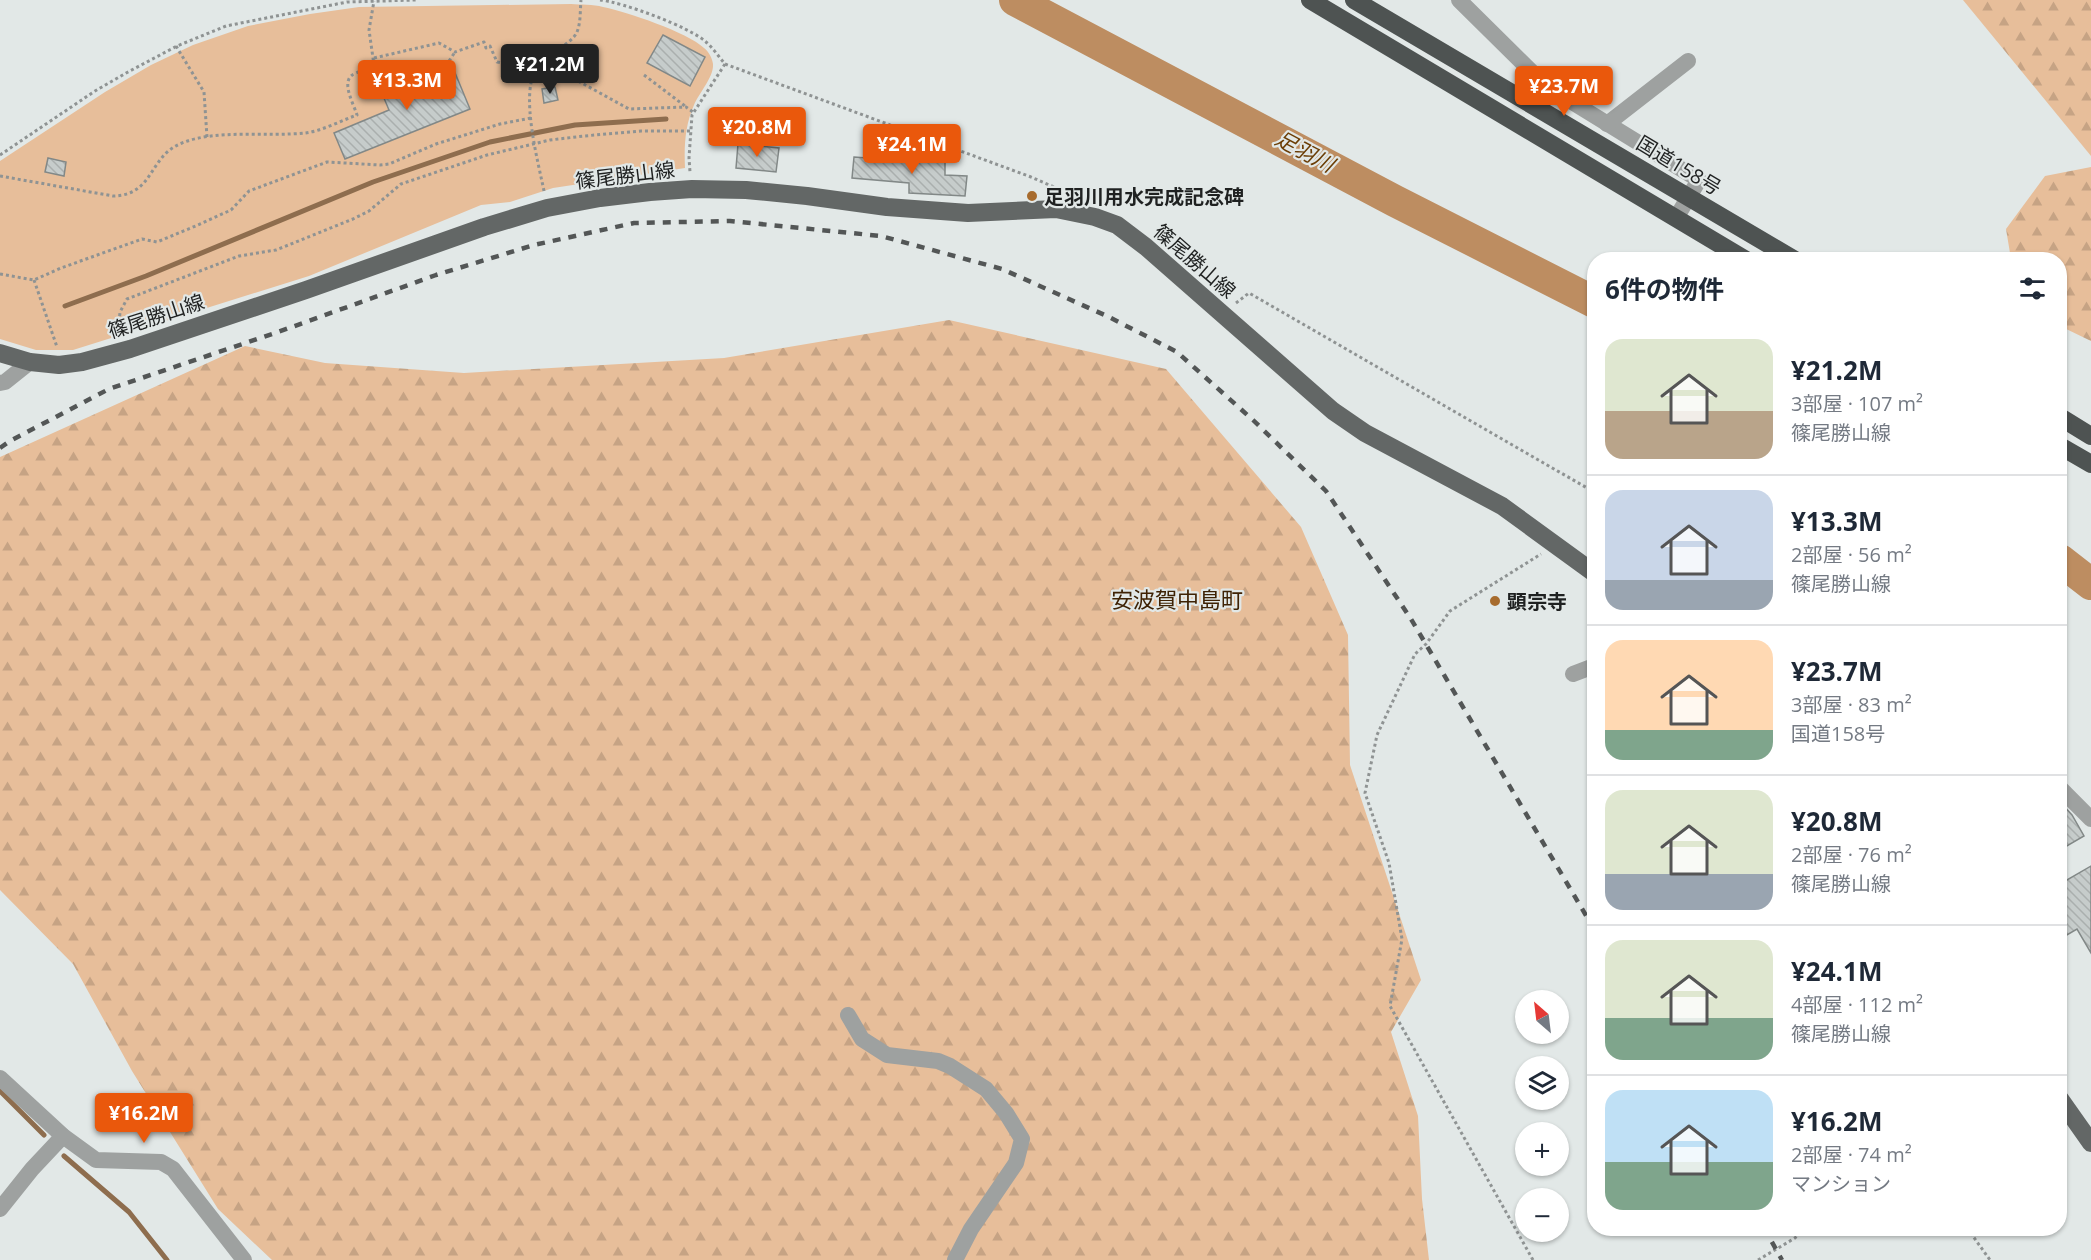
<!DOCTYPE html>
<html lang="ja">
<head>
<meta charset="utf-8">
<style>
  :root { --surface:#fff; --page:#f2f2f3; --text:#1f2937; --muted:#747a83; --line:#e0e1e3; --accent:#ea580c }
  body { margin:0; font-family:"Open Sans","Noto Sans JP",sans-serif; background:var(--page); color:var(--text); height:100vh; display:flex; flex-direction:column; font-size:22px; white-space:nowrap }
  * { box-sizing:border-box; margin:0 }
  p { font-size:20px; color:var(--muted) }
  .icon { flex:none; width:33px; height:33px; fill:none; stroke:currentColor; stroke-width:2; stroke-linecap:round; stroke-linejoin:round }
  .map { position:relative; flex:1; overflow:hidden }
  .side { position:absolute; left:1587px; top:252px; width:480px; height:984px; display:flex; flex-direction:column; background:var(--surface); border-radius:24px; box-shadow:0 2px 4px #0004 }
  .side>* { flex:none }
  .needle { width:39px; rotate:332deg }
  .controls { position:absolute; left:1515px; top:990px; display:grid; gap:12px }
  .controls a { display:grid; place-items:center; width:54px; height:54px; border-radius:50%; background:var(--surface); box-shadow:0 2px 4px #0004; font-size:30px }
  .price { position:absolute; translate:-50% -51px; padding:0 14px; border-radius:6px; background:var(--accent); color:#fff; font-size:20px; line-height:39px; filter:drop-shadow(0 2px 3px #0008) }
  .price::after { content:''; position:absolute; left:50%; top:36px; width:18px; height:14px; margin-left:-9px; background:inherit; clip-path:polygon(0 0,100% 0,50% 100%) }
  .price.selected { background:#222; color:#fff }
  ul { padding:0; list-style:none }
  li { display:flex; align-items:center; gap:18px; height:150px; padding:0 18px }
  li+li { border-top:2px solid var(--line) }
  li span { display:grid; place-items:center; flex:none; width:168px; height:120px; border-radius:18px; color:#555 }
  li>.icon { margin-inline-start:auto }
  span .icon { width:72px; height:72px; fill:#fffc; stroke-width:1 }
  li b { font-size:26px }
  h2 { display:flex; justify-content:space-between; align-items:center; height:72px; padding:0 18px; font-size:26px }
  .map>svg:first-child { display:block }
  .green { fill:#e7be9a }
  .forest { fill:url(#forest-firs) }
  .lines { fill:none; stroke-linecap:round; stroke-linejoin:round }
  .stream { stroke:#8e6d4e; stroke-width:5 }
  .river { stroke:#bd8d61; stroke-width:32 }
  .building { fill:url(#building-back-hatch); stroke:#828887; stroke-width:1.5 }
  .path { stroke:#8f9393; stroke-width:3; stroke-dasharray:3 3; stroke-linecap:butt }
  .street { stroke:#9ea1a0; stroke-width:16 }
  .primary { stroke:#636766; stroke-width:18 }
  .highway { stroke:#4e5352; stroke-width:18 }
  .rail { stroke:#535656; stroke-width:4.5; stroke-dasharray:8 8; stroke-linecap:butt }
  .poi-dot { fill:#a76b2d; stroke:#e2e8e7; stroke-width:2 }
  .labels { text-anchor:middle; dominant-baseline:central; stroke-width:4.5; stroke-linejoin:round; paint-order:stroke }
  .street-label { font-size:20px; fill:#1f2121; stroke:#e2e8e7 }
  .poi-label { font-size:20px; font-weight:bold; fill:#1f2121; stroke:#e2e8e7; text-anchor:start }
  .water-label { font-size:21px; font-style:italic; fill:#6b3d05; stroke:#e2e8e7 }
  .quarter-label { font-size:22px; fill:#3e2204; stroke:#e2e8e7 }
</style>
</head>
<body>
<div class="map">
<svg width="2091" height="1260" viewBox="0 0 2091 1260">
  <defs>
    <pattern id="forest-firs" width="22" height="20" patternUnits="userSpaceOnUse" patternTransform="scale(1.5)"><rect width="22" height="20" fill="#e7be9a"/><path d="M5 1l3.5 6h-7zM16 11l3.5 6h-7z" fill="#c6a384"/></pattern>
    <pattern id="building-back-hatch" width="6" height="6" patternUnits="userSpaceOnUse" patternTransform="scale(1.5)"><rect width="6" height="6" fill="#c6cccb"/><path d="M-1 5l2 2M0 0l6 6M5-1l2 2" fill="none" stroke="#aaafae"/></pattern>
  </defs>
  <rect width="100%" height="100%" fill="#e2e8e7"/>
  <!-- green -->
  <path class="green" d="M571,4C581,5 593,4 603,7C627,12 687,32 704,48C709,52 712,58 713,64C714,77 699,93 694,105C685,125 684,146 685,168L553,188L510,202L481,205L309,276L73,350H36L0,339V161L105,92L151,65L193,45L248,26L310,14L359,7Z"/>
  <!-- forest -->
  <g class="forest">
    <path d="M1963,0H2091V156Z"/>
    <path d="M2091,167V341L2060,326V260L2011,259L2006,229L2045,176Z"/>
    <path d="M949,320L1166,369L1301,527L1348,635L1350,765L1421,980L1391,1032L1418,1116L1422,1199L1429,1260H272L218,1209L132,1071L73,964L0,890V457L245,346L325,363L464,373L724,358Z"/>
  </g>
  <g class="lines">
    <!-- stream -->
    <g class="stream">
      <path d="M65,306L146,276L373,182L490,142L575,125L666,119"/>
      <path d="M0,1091L44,1135"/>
      <path d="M64,1156L129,1212L167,1260"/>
    </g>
    <!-- river -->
    <g class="river">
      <path d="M1015,0L1395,201L1594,302"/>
      <path d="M2060,560L2091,584"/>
    </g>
  </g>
  <!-- building -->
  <g class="building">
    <path d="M663,35L705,57L690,86L647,63Z"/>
    <path d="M451,63L470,109L345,159L334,133L389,110L381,91Z"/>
    <path d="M555,87L558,100L544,103L542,89Z"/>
    <path d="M738,144L779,148L776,172L736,168Z"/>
    <path d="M854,157L918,162V160L945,161V175L967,176L965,196L909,193V183L852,178Z"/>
    <path d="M48,158L66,162L64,176L45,172Z"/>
    <path d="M2060,802L2072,815L2084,836L2060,850Z"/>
    <path d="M2091,866V953L2077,929L2060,939V884Z"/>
  </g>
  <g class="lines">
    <!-- path -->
    <g class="path">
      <path d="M600,0C622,2 690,27 706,42C713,48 719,57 725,64L692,115L689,158L690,172"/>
      <path d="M176,46L204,92L207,137"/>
      <path d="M374,58L439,43L455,52L484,42L486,48L490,46L497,62L569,76L629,109L686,107L693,112"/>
      <path d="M449,61L455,52"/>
      <path d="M725,64L1031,177L1063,191"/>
      <path d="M644,75L685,106"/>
      <path d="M0,155L95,91L128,72L177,46L226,26L347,2L416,0"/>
      <path d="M0,176L113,196C155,195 148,156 182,143C216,129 268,137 305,133C322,131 340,121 357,115C353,102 339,79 356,73C363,70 369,70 374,65L369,30L374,1"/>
      <path d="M544,191C538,161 520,95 536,69C545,55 572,44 577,32C581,22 580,10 581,0"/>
      <path d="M0,274L34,280L61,268L142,239L157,242L198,225L231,210L249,191L327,162L380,165L389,164L436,144L500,124L531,118"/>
      <path d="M34,280L57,347"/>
      <path d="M1236,303L1249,293L1594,492"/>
      <path d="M118,334L120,312L127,299L239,256L276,250L353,219L369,211L401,184L487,155L550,140L584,136L641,131H691"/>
      <path d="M1967,1228L1990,1260"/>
      <path d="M1533,1260L1390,1006L1402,939L1389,863L1365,793L1377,735L1415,654L1426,644L1450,611L1541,554"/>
      <path d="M1758,1260L1795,1238L1804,1228"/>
    </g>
    <!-- street -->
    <g class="street">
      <path d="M1459,0L1546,86L1699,180L1676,218"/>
      <path d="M1607,124L1688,61"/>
      <path d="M0,383L5,382L30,362"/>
      <path d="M1573,674L1594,666"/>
      <path d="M2060,788L2091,819"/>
      <path d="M848,1015L862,1039L887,1055L938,1061L950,1066L986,1089L1006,1113L1022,1139L1016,1163L971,1229L955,1260"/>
      <path d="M0,1078L63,1136L96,1160L161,1162L173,1169L244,1260"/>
      <path d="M0,1209L32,1169L63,1136"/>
    </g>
    <!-- primary -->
    <g class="primary">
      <path d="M0,353L30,362L59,365L82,362L130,349L306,290L484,227L547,208L600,198L650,192L692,189L746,190L807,196L887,207L968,213L1056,209L1095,217L1117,225L1146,247L1333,411L1365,433L1502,506L1594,573"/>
      <path d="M2060,1099L2091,1143"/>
    </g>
    <!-- highway -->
    <g class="highway">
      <path d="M1310,0L1746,260"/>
      <path d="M1354,0L1795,260"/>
      <path d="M2060,417L2091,436"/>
      <path d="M2060,446L2091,464"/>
    </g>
    <!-- rail -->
    <g class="rail">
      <path d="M0,448L10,441L109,389L278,332L436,275L534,245L634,223L730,221L881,236L1002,269L1109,317L1177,352L1253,420L1326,491L1411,619L1594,929"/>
      <path d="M1764,1228L1782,1260"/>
    </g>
  </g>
  <!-- markers -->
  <g class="poi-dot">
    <circle cx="1032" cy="196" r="6"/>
    <circle cx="1495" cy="601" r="6"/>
  </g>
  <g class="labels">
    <!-- street labels -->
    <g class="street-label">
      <text transform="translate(1679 165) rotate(31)">国道158号</text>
      <text transform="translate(625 175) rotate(-7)">篠尾勝山線</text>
      <text transform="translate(1195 261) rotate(41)">篠尾勝山線</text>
      <text transform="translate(156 316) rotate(-18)">篠尾勝山線</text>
    </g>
    <!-- poi labels -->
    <g class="poi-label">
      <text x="1044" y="196">足羽川用水完成記念碑</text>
      <text x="1507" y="601">顕宗寺</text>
    </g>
    <!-- water labels -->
    <g class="water-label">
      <text transform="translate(1305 151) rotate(28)">足羽川</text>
    </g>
    <!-- quarter labels -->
    <g class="quarter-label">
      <text x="1177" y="599">安波賀中島町</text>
    </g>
  </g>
</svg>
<div class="controls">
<a><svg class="needle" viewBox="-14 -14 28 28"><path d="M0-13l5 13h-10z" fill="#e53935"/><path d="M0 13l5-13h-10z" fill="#747a83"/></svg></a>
<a><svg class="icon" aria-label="layers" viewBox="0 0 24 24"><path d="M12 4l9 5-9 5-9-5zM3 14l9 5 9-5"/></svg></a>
<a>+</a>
<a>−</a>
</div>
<b class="price selected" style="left:550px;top:95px">¥21.2M</b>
<b class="price" style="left:407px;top:111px">¥13.3M</b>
<b class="price" style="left:1564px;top:117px">¥23.7M</b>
<b class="price" style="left:757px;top:158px">¥20.8M</b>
<b class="price" style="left:912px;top:175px">¥24.1M</b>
<b class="price" style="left:144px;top:1144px">¥16.2M</b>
<section class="side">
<h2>6件の物件<svg class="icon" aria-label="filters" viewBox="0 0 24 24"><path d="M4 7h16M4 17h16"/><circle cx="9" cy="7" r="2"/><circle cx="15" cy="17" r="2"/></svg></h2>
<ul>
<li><span style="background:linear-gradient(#dfe7d0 60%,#b9a48a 0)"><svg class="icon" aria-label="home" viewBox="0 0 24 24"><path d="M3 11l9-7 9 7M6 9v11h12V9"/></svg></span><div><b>¥21.2M</b><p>3部屋 · 107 m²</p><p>篠尾勝山線</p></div></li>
<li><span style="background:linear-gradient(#c9d6e8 75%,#9aa5b1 0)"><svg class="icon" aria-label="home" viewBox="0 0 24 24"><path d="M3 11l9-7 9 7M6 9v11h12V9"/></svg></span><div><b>¥13.3M</b><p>2部屋 · 56 m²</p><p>篠尾勝山線</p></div></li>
<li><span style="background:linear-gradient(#ffd9b3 75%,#7fa58c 0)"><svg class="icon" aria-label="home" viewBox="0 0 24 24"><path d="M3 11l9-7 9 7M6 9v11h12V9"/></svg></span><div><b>¥23.7M</b><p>3部屋 · 83 m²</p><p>国道158号</p></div></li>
<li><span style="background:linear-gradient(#dfe7d0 70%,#9aa5b1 0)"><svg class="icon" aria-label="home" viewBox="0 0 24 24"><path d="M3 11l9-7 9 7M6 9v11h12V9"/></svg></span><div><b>¥20.8M</b><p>2部屋 · 76 m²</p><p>篠尾勝山線</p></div></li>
<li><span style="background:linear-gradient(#dfe7d0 65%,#7fa58c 0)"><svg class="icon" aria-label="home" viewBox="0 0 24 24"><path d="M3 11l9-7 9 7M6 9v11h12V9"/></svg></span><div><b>¥24.1M</b><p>4部屋 · 112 m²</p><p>篠尾勝山線</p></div></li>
<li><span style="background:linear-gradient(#bfe0f5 60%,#7fa58c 0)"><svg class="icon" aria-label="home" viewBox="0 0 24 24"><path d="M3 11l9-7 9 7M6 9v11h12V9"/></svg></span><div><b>¥16.2M</b><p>2部屋 · 74 m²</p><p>マンション</p></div></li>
</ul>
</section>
</div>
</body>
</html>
